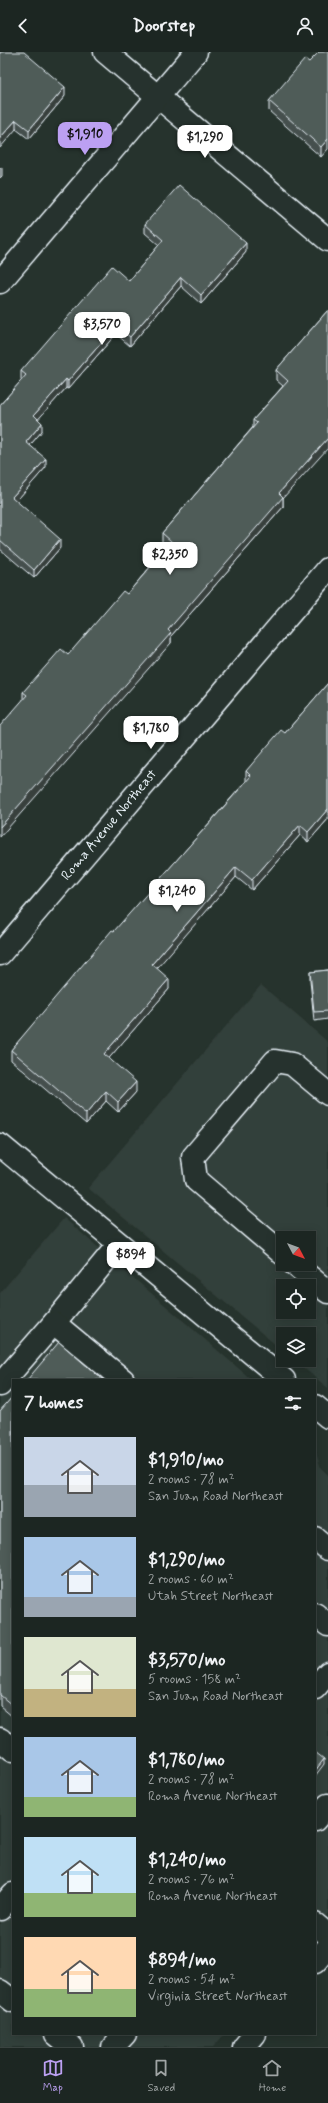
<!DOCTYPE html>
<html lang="en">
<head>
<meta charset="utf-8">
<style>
  :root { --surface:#1c2622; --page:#252e2a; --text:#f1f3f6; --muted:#a0a5a5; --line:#3a4340; --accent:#bca0f2 }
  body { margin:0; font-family:Mynerve,sans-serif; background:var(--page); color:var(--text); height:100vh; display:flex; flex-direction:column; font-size:15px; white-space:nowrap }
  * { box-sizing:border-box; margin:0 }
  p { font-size:13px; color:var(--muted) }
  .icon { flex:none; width:22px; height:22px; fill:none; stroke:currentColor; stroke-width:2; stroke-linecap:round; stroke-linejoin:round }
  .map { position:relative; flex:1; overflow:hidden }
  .details { position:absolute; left:12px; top:1327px; width:304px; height:656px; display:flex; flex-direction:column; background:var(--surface); border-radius:0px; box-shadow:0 2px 10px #0003,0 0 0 1px var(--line) }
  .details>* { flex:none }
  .needle { width:26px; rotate:131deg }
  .tools { position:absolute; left:276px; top:1179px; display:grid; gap:8px }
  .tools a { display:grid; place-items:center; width:40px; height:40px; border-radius:0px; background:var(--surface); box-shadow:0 2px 10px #0003,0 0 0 1px var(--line); font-size:20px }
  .price { position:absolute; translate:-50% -34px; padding:0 9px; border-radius:8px; background:#fff; color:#222; font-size:13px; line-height:26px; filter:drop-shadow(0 1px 2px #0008) }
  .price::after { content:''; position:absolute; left:50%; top:24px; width:12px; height:9px; margin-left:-6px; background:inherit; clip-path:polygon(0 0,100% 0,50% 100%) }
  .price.on { background:var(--accent); color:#111 }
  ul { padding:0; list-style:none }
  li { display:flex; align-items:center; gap:12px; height:100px; padding:0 12px }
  li span { display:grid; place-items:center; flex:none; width:112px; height:80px; border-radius:0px; color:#555 }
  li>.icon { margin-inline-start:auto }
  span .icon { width:48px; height:48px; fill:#fffc; stroke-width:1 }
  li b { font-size:17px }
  h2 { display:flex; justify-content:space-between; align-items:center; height:48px; padding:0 12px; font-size:17px }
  header { display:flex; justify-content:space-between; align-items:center; height:52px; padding:0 12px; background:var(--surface); font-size:18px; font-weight:800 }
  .tab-bar { display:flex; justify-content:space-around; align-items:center; height:56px; border-top:1px solid var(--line); background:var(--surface); font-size:11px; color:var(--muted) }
  .tab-bar a { display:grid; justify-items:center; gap:2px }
  .tab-bar .on { color:var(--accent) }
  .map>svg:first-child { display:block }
  .built { fill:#333f3a; fill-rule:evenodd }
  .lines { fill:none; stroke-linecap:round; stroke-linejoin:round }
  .minor-casing { stroke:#e8f1f8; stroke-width:25 }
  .major-casing { stroke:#e8f1f8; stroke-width:25 }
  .minor { stroke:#26332d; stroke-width:22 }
  .major { stroke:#26332d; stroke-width:22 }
  .wall { fill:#454f4d; stroke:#e8f1f8 }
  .shaded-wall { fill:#38403e; stroke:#e8f1f8 }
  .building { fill:#505c59; stroke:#e8f1f8 }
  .labels { text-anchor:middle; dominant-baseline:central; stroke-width:3; stroke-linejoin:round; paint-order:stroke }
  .street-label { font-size:14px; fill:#e8f1f8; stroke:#26332d }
</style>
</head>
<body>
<header><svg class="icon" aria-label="back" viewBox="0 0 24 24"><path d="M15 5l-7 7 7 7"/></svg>Doorstep<svg class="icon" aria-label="person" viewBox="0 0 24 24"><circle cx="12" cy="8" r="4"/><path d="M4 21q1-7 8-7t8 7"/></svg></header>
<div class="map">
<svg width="328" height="1995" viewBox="0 0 328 1995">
  <rect width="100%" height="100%" fill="#26332d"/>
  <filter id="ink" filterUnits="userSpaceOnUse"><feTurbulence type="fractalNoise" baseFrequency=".025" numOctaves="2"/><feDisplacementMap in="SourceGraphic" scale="8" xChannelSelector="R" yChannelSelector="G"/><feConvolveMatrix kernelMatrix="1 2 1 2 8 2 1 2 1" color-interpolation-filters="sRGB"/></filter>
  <g filter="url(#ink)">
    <!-- built -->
    <g class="built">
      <path d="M261,933L328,990V1336L294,1308H309V1282H283V1299L88,1136ZM283,1186H309V1212H283ZM283,1234H309V1260H283Z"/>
      <path d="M64,1166L252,1328H13V1982H225L213,1995H0V1241Z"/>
      <path d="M315,1398L321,1416L328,1423V1861L315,1876Z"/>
    </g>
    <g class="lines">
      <!-- minor casing -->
      <g class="minor-casing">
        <g id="minor">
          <path d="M105,0L328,188"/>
          <path d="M0,230L196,0"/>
          <path d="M0,902L328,517"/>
          <path d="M0,1093L284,1328"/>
          <path d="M283,1202L196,1128L193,1105L275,1009L292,1012L328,1042"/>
          <path d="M294,1212L328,1240"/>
          <path d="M54,1271L119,1192"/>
          <path d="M0,1333L54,1271L123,1328"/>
          <path d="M315,1354L328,1365"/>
          <path d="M315,1486L328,1497"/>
          <path d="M315,1562L328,1573"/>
          <path d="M315,1636L328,1621"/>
          <path d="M0,1687L13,1698"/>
          <path d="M315,1768L328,1753"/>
          <path d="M0,1857L13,1842"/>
          <path d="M315,1872L328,1883"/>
          <path d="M0,1939L13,1949"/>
          <path d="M56,1982L72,1995"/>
          <path d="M113,1995L125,1982"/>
        </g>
      </g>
      <!-- major casing -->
      <g class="major-casing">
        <g id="major">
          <path d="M315,1910L328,1895"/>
          <path d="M244,1995L255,1982"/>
        </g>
      </g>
      <!-- minor -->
      <use href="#minor" class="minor"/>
      <!-- major -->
      <use href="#major" class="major"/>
    </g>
    <!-- wall -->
    <g class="wall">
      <path d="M0,0L65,44L29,87L16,77Z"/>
      <path d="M328,0L321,105L269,59V49L309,10Z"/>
      <path d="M145,172L246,200L201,252L181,234L130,294L116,282L68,337L66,336L38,367L42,379L30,393L46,415L16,449L60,496L34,526L0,497V353L22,328L21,327V319L129,229L159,193L145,181Z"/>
      <path d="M328,258L283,446V455L171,584V591L23,648V640L68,603L127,542L167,495L162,490V481L253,375V368L283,334L276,328V318Z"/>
      <path d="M328,631V767L308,790L300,783L252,838L236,825L156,916L169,937L109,1006L136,1040L118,1060L106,1049L86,1072L11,1008V998L246,729V719L285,681Z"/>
      <path d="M328,918V967L314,969L310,928V920Z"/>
      <path d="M13,1344V1665L0,1654V1359Z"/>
    </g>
    <!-- shaded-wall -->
    <g class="shaded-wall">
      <path d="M65,35V44L29,87V78Z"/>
      <path d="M16,68V77L0,96V86Z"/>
      <path d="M328,87V97L321,105V95Z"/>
      <path d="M2,115V124L0,126V117Z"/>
      <path d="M246,191V200L201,252V243Z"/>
      <path d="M181,225V234L130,294V285Z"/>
      <path d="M116,274V282L68,337V329Z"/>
      <path d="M66,327V336L34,372V363Z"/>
      <path d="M42,371V379L26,398V390Z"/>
      <path d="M328,386V396L283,446V455L171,584V591L0,785V775L168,578L279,441Z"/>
      <path d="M46,407V415L12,454V445Z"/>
      <path d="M60,487V496L34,526V518Z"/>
      <path d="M328,757V767L308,790V780Z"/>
      <path d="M300,773V783L252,838V828Z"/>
      <path d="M236,815V825L152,922V912Z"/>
      <path d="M169,927V937L104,1012V1002Z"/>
      <path d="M136,1030V1040L118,1060V1050Z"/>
      <path d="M106,1039V1049L86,1072V1062Z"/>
      <path d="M324,1707V1712L315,1724V1719Z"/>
    </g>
    <!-- building -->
    <g class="building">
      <path d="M0,0H24L65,35L29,78L16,68L0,86Z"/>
      <path d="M319,0H328V87L321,95L269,49L305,7L309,10Z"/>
      <path d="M179,133L246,191L201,243L181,225L130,285L116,274L68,329L66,327L34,363L42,371L26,390L46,407L12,445L60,487L34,518L0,488V353L26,323L21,319L112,214L129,229L163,188L145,172Z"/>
      <path d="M328,258V386L279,441L283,445L168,578L171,581L0,775V674L27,643L23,640L61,597L68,603L123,539L127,542L172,490L162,481L257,371L253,368L288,329L276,318Z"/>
      <path d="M328,631V757L308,780L300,773L252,828L236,815L152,912L169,927L104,1002L136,1030L118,1050L106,1039L86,1062L11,998L112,878L114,879L251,724L246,719L281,678L285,681Z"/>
      <path d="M328,918V959L314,960L310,920Z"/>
      <path d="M59,1290L103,1328H27Z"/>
      <path d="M13,1344V1654L0,1643V1359Z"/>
      <path d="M315,1700L324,1707L315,1719Z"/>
    </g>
  </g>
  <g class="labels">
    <!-- street labels -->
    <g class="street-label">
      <text transform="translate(109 773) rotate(-50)">Roma Avenue Northeast</text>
    </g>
  </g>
</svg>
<div class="tools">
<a><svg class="needle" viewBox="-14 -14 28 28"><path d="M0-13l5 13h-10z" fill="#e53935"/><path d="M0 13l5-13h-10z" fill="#a0a5a5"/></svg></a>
<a><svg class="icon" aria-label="locate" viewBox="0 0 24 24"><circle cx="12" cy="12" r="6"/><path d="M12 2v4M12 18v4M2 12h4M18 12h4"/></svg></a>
<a><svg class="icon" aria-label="layers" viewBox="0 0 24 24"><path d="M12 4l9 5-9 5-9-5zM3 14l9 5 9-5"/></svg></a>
</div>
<b class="price on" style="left:85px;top:104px">$1,910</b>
<b class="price" style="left:205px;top:107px">$1,290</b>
<b class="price" style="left:102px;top:294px">$3,570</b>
<b class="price" style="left:170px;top:524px">$2,350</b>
<b class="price" style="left:151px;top:698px">$1,780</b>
<b class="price" style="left:177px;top:861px">$1,240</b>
<b class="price" style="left:131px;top:1224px">$894</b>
<section class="details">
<h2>7 homes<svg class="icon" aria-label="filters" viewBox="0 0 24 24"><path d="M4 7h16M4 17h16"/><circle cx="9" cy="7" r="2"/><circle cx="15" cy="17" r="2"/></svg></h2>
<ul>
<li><span style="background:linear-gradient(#c9d6e8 60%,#9aa5b1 0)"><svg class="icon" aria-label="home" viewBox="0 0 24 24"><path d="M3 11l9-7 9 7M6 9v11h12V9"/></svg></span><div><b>$1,910/mo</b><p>2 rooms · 78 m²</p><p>San Juan Road Northeast</p></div></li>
<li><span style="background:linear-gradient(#a9c7e8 75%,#9aa5b1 0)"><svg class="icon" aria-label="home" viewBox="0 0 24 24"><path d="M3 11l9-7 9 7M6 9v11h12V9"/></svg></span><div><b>$1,290/mo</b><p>2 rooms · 60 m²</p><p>Utah Street Northeast</p></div></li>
<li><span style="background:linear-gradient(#dfe7d0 65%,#c2b280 0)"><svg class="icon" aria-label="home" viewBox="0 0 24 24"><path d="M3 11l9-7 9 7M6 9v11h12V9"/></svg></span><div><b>$3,570/mo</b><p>5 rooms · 158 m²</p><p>San Juan Road Northeast</p></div></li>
<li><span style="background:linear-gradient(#a9c7e8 75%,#8fb573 0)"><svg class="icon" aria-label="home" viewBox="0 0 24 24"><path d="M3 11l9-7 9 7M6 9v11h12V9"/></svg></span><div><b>$1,780/mo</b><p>2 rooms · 78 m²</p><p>Roma Avenue Northeast</p></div></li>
<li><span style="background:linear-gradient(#bfe0f5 70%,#8fb573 0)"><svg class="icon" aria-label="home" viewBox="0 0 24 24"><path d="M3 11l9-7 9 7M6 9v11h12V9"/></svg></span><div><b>$1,240/mo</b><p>2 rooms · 76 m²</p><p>Roma Avenue Northeast</p></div></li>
<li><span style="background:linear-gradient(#ffd9b3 65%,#8fb573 0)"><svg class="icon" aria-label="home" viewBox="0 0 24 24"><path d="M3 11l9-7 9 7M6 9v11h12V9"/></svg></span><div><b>$894/mo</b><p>2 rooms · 54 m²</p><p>Virginia Street Northeast</p></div></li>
</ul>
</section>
</div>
<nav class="tab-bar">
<a class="on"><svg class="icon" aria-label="map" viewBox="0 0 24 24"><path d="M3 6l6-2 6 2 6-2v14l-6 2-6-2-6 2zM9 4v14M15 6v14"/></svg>Map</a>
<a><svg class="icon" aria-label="saved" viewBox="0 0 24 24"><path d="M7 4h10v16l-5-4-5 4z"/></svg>Saved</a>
<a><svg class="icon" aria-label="home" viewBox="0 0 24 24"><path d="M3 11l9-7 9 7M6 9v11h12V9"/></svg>Home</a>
</nav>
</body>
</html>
